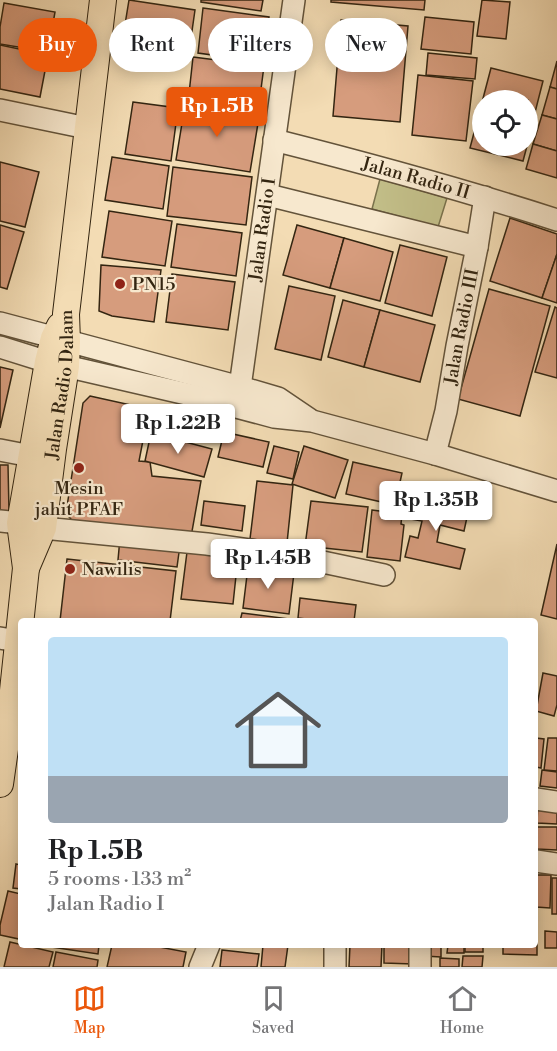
<!DOCTYPE html>
<html lang="en">
<head>
<meta charset="utf-8">
<style>
  :root { --surface:#fff; --page:#f6f6f6; --text:#202124; --muted:#757577; --line:#e0e0e0; --accent:#ea580c }
  body { margin:0; font-family:"Libre Bodoni",serif; background:var(--page); color:var(--text); height:100vh; display:flex; flex-direction:column; font-size:22px; white-space:nowrap }
  * { box-sizing:border-box; margin:0 }
  p { font-size:20px; color:var(--muted) }
  .icon { flex:none; width:33px; height:33px; fill:none; stroke:currentColor; stroke-width:2; stroke-linecap:round; stroke-linejoin:round }
  .map { position:relative; flex:1; overflow:hidden }
  .drawer { position:absolute; left:18px; top:618px; width:520px; height:330px; display:flex; flex-direction:column; background:var(--surface); border-radius:6px; box-shadow:0 3px 15px #0003 }
  .drawer>* { flex:none }
  .banner { position:absolute; left:18px; top:18px; width:522px; height:54px; display:flex; gap:12px }
  .buttons { position:absolute; left:472px; top:90px; display:grid; gap:12px }
  .buttons a { display:grid; place-items:center; width:66px; height:66px; border-radius:50%; background:var(--surface); box-shadow:0 3px 15px #0003; font-size:30px }
  .price { position:absolute; translate:-50% -51px; padding:0 14px; border-radius:6px; background:#fff; color:#222; font-size:20px; line-height:39px; filter:drop-shadow(0 2px 3px #0008) }
  .price::after { content:''; position:absolute; left:50%; top:36px; width:18px; height:14px; margin-left:-9px; background:inherit; clip-path:polygon(0 0,100% 0,50% 100%) }
  .price.current { background:var(--accent); color:#fff }
  ul { padding:0; list-style:none }
  li { display:grid; align-content:center; gap:12px; height:318px; padding:0 30px }
  li+li { border-top:2px solid var(--line) }
  li span { display:grid; place-items:center; height:186px; border-radius:6px; color:#555 }
  li>.icon { margin-inline-start:auto }
  span .icon { width:108px; height:108px; fill:#fffc; stroke-width:1 }
  li b { font-size:26px }
  .pill { padding:0 21px; border-radius:27px; background:var(--surface); box-shadow:0 3px 15px #0003; font-size:21px; line-height:54px }
  .pill.current { background:var(--accent); color:#fff }
  .tabs { display:flex; justify-content:space-around; align-items:center; height:84px; border-top:2px solid var(--line); background:var(--surface); font-size:16px; color:var(--muted) }
  .tabs a { display:grid; justify-items:center; gap:3px }
  .tabs .current { color:var(--accent) }
  .map>svg:first-child { display:block }
  .green { fill:#c2be88; stroke:#7a724c; stroke-width:1.5 }
  .building { fill:#d69c7d; stroke:#332511; stroke-width:1.5 }
  .lines { fill:none; stroke-linecap:round; stroke-linejoin:round }
  .minor-casing { stroke:#63533a; stroke-width:24 }
  .major-casing { stroke:#332511; stroke-width:28 }
  .minor { stroke:#f7e8ce; stroke-width:21 }
  .major { stroke:#f3dcb4; stroke-width:26 }
  .poi-dot { fill:#8f2418; stroke:#f7e8ce; stroke-width:2 }
  .labels { text-anchor:middle; dominant-baseline:central; stroke-width:4.5; stroke-linejoin:round; paint-order:stroke }
  .street-label { font-size:18px; fill:#332511; stroke:#f7e8ce }
  .poi-label { font-size:18px; fill:#332511; stroke:#f7e8ce; text-anchor:start }
</style>
</head>
<body>
<div class="map">
<svg width="557" height="967" viewBox="0 0 557 967">
  <rect width="100%" height="100%" fill="#f3dcb4"/>
  <filter id="stains"><feTurbulence type="fractalNoise" baseFrequency=".00333" numOctaves="4"/><feColorMatrix values="0 0 0 0 .2 0 0 0 0 .09 0 0 0 0 .02 0 0 0 .5 -.17"/></filter>
  <radialGradient id="worn" r=".72"><stop offset=".6" stop-color="#630" stop-opacity="0"/><stop offset="1" stop-color="#630" stop-opacity=".3"/></radialGradient>
  <!-- green -->
  <path class="green" d="M380,179L447,198L438,227L372,209Z"/>
  <!-- building -->
  <g class="building">
    <path d="M129,0L195,10L188,59L121,49Z"/>
    <path d="M201,0H263L261,11L201,2Z"/>
    <path d="M331,0H425L424,10L331,2Z"/>
    <path d="M482,0L510,2L506,39L477,36Z"/>
    <path d="M4,3L55,12L48,52L0,44V27Z"/>
    <path d="M203,8L269,17L264,62L198,53Z"/>
    <path d="M425,17L474,22L471,54L421,49Z"/>
    <path d="M341,20L408,26L400,122L333,116Z"/>
    <path d="M0,45L48,55L40,97L0,89Z"/>
    <path d="M428,53L477,58L475,79L426,75Z"/>
    <path d="M193,57L264,66L258,112L188,103Z"/>
    <path d="M557,61V89L550,87Z"/>
    <path d="M491,68L543,81L528,140V100H483V146H527L523,161L470,148Z"/>
    <path d="M418,75L473,81L466,141L412,135Z"/>
    <path d="M550,87L557,89V119L542,115Z"/>
    <path d="M133,102L178,108L171,161L125,154Z"/>
    <path d="M185,105L259,117L250,172L176,160Z"/>
    <path d="M542,115L557,119V151L533,144Z"/>
    <path d="M533,144L557,151V178L526,169Z"/>
    <path d="M112,157L169,166L163,209L105,200Z"/>
    <path d="M0,162L39,172L25,227L0,221Z"/>
    <path d="M173,167L252,177L246,225L167,216Z"/>
    <path d="M109,211L172,221L165,266L102,257Z"/>
    <path d="M510,218L557,234V254L542,298L490,281Z"/>
    <path d="M177,224L242,233L236,276L171,267Z"/>
    <path d="M0,225L24,232L7,289L0,287Z"/>
    <path d="M297,225L344,238L330,288L283,275Z"/>
    <path d="M344,238L393,252L380,301L330,288Z"/>
    <path d="M400,245L447,257L432,316L385,303Z"/>
    <path d="M557,254V303L542,298Z"/>
    <path d="M101,265L161,270L154,322L112,316L99,311Z"/>
    <path d="M172,274L235,282L228,330L166,322Z"/>
    <path d="M289,286L335,296L321,360L275,349Z"/>
    <path d="M489,289L550,306L520,416L458,399Z"/>
    <path d="M343,300L380,310L364,367L328,357Z"/>
    <path d="M555,307L557,308V378L535,372Z"/>
    <path d="M380,310L435,325L420,382L364,367Z"/>
    <path d="M0,367L13,370L0,428Z"/>
    <path d="M90,396L149,409L139,461L150,462L152,476L201,481L191,537L74,523L66,513L83,403Z"/>
    <path d="M224,432L269,442L263,467L218,457Z"/>
    <path d="M151,433L212,449L204,477L145,461Z"/>
    <path d="M274,446L299,452L293,479L267,473Z"/>
    <path d="M304,446L348,460L335,498L292,484Z"/>
    <path d="M353,462L402,473L395,505L346,494Z"/>
    <path d="M0,465H8L9,512L0,513Z"/>
    <path d="M257,481L293,485L287,543L250,539Z"/>
    <path d="M415,496L469,508L464,531L440,525L437,542L465,549L460,569L405,557L410,536L418,538L422,521L410,519Z"/>
    <path d="M204,501L245,506L242,531L201,525Z"/>
    <path d="M311,501L368,507L362,552L305,546Z"/>
    <path d="M372,510L402,514L401,524L404,525L400,561L367,557Z"/>
    <path d="M120,538L180,545L177,567L118,560Z"/>
    <path d="M557,544V619L541,615Z"/>
    <path d="M187,552L238,557L233,604L181,599Z"/>
    <path d="M67,559L176,571L170,621H60Z"/>
    <path d="M248,567L294,573L289,614L243,608Z"/>
    <path d="M300,598L356,605L354,621H322L298,618Z"/>
    <path d="M242,613L290,619L289,621H240Z"/>
    <path d="M543,673L557,676V705L554,716L536,711Z"/>
    <path d="M536,738L544,739L541,768L536,767Z"/>
    <path d="M548,738H557V771L544,770Z"/>
    <path d="M542,770L557,772V788L540,786Z"/>
    <path d="M538,800L557,804V824L537,823Z"/>
    <path d="M536,827H557V850L536,849Z"/>
    <path d="M16,864L21,865V889L13,888Z"/>
    <path d="M536,875H551L550,908L536,907Z"/>
    <rect x="552" y="878" width="5" height="36"/>
    <path d="M8,891L21,894V928L19,939L0,935V925Z"/>
    <path d="M545,931L557,932V948H545Z"/>
    <path d="M536,937H537V955L503,954V945H536Z"/>
    <path d="M10,942L53,952L49,967H4Z"/>
    <path d="M45,945H99L98,954L45,946Z"/>
    <path d="M112,945H149L186,952L183,967H107Z"/>
    <path d="M263,945H288L285,967H261Z"/>
    <path d="M350,945H382L381,967H349Z"/>
    <path d="M384,945H413V964L384,963Z"/>
    <path d="M424,945H441V957L424,956Z"/>
    <path d="M448,945H464V953H447Z"/>
    <rect x="465" y="945" width="18" height="7"/>
    <path d="M222,950L259,954L257,967H220Z"/>
    <path d="M56,952L98,960L97,967H53Z"/>
    <path d="M463,956H483L482,967H462Z"/>
    <path d="M440,958L459,959V967H440Z"/>
  </g>
  <g class="lines">
    <!-- minor casing -->
    <g class="minor-casing">
      <g id="minor">
        <path d="M0,110L87,128"/>
        <path id="s1" d="M274,140C369,164 464,190 557,220"/>
        <path d="M268,195L477,247"/>
        <path d="M0,323L240,387L278,398L309,419"/>
        <path d="M0,347L48,362L191,395L274,417L312,421L435,454L557,491"/>
        <path id="s2" d="M240,387L294,0"/>
        <path d="M0,450L31,456"/>
        <path id="s3" d="M435,454L446,411L457,346L477,247L485,197"/>
        <path d="M0,521L20,523"/>
        <path d="M43,528L207,544L299,557L384,575"/>
        <path d="M0,638L19,641"/>
        <path d="M536,799L557,802"/>
        <path d="M536,861L557,864"/>
        <path d="M335,945V967"/>
        <path d="M420,945V967"/>
        <path d="M200,967L209,945"/>
      </g>
    </g>
    <!-- major casing -->
    <g class="major-casing">
      <g id="major">
        <path id="s4" d="M26,568L43,528L53,449L66,366L67,342L66,314L103,0"/>
        <path d="M0,784L12,700L26,568L20,523L48,362L54,338L60,326"/>
      </g>
    </g>
    <!-- minor -->
    <use href="#minor" class="minor"/>
    <!-- major -->
    <use href="#major" class="major"/>
  </g>
  <!-- markers -->
  <g class="poi-dot">
    <circle cx="120" cy="284" r="6"/>
    <circle cx="79" cy="468" r="6"/>
    <circle cx="70" cy="569" r="6"/>
  </g>
  <g class="labels">
    <!-- street labels -->
    <g class="street-label">
      <text stroke="none"><textPath href="#s1" startOffset="147">Jalan Radio II</textPath></text>
      <text stroke="none"><textPath href="#s2" startOffset="159">Jalan Radio I</textPath></text>
      <text stroke="none"><textPath href="#s3" startOffset="130">Jalan Radio III</textPath></text>
      <text stroke="none"><textPath href="#s4" startOffset="188">Jalan Radio Dalam</textPath></text>
    </g>
    <!-- poi labels -->
    <g class="poi-label">
      <text x="132" y="284">PN15</text>
      <text x="79" y="488" text-anchor="middle">Mesin<tspan x="79" dy="21">jahit PFAF</tspan></text>
      <text x="82" y="569">Nawilis</text>
    </g>
  </g>
  <rect width="100%" height="100%" filter="url(#stains)"/>
  <rect width="100%" height="100%" fill="url(#worn)"/>
</svg>
<div class="buttons">
<a><svg class="icon" aria-label="locate" viewBox="0 0 24 24"><circle cx="12" cy="12" r="6"/><path d="M12 2v4M12 18v4M2 12h4M18 12h4"/></svg></a>
</div>
<b class="price current" style="left:217px;top:138px">Rp 1.5B</b>
<b class="price" style="left:178px;top:455px">Rp 1.22B</b>
<b class="price" style="left:436px;top:532px">Rp 1.35B</b>
<b class="price" style="left:268px;top:590px">Rp 1.45B</b>
<div class="banner">
<a class="pill current">Buy</a>
<a class="pill">Rent</a>
<a class="pill">Filters</a>
<a class="pill">New</a>
</div>
<section class="drawer">
<ul>
<li><span style="background:linear-gradient(#bfe0f5 75%,#9aa5b1 0)"><svg class="icon" aria-label="home" viewBox="0 0 24 24"><path d="M3 11l9-7 9 7M6 9v11h12V9"/></svg></span><div><b>Rp 1.5B</b><p>5 rooms · 133 m²</p><p>Jalan Radio I</p></div></li>
</ul>
</section>
</div>
<nav class="tabs">
<a class="current"><svg class="icon" aria-label="map" viewBox="0 0 24 24"><path d="M3 6l6-2 6 2 6-2v14l-6 2-6-2-6 2zM9 4v14M15 6v14"/></svg>Map</a>
<a><svg class="icon" aria-label="saved" viewBox="0 0 24 24"><path d="M7 4h10v16l-5-4-5 4z"/></svg>Saved</a>
<a><svg class="icon" aria-label="home" viewBox="0 0 24 24"><path d="M3 11l9-7 9 7M6 9v11h12V9"/></svg>Home</a>
</nav>
</body>
</html>
